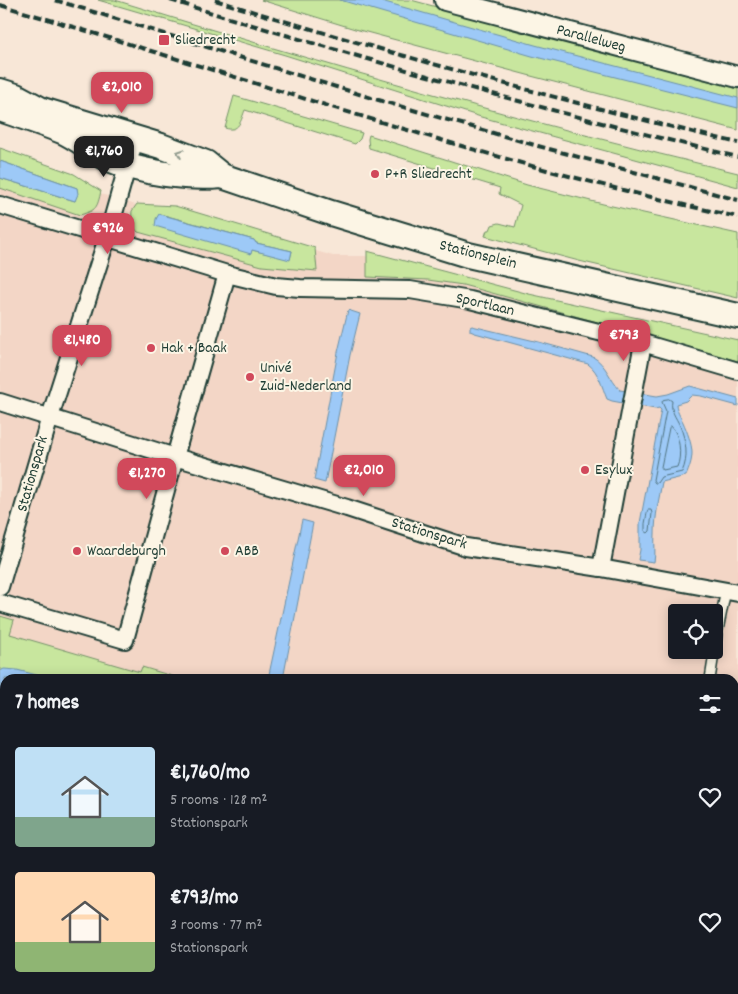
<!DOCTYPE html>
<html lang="en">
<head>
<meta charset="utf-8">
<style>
  :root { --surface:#171b24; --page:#20242c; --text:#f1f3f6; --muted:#9ea1a6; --accent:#d1495b }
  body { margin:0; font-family:Dekko,sans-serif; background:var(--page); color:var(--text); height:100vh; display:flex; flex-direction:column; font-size:19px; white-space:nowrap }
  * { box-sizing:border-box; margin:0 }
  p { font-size:16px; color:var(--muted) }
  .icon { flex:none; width:28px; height:28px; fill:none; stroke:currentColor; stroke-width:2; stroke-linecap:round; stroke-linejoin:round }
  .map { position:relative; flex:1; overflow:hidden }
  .sheet { position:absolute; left:0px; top:674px; width:739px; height:321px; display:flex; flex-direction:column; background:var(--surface); border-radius:15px 15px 0 0; box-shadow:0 2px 12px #0003 }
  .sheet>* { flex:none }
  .buttons { position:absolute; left:668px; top:604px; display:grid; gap:10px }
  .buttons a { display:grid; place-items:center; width:55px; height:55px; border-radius:5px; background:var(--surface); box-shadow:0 2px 12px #0003; font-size:25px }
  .price { position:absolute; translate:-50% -42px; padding:0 11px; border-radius:10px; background:var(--accent); color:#fff; font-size:16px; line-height:32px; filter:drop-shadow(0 1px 2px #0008) }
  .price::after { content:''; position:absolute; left:50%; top:30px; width:15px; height:11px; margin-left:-8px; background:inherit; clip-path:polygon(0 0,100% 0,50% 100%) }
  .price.current { background:#222; color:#fff }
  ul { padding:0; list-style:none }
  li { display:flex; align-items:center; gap:15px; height:125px; padding:0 15px }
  li span { display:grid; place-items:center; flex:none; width:140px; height:100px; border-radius:5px; color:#555 }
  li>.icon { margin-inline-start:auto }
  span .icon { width:60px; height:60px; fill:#fffc; stroke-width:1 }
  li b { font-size:21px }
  h2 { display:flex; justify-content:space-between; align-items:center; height:60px; padding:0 15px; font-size:21px }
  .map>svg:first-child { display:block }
  .built { fill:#f3d6c6; fill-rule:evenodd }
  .green { fill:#c8e69e; stroke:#749269; fill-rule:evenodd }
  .water { fill:#9dc9f7; stroke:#6b91a9 }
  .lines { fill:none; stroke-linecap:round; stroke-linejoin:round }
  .shore { stroke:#517582; stroke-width:1 }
  .service-casing { stroke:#1f3d34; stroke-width:12 }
  .minor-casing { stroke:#1f3d34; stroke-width:20 }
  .tertiary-casing { stroke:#1f3d34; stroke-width:24 }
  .secondary-casing { stroke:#1f3d34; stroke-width:28 }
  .motorway-casing { stroke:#1f3d34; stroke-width:31 }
  .service { stroke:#fcf5e5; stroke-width:9 }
  .minor { stroke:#fcf5e5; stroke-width:16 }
  .tertiary { stroke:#fcf5e5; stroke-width:20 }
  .secondary { stroke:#fcf5e5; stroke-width:24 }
  .motorway { stroke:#fddbac; stroke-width:28 }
  .rail { stroke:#1f3d34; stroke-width:4; stroke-dasharray:8 4; stroke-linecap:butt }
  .oneway { stroke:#8e998c }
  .poi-dot { fill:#d1495b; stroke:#fcf5e5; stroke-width:2 }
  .labels { text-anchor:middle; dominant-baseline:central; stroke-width:4; stroke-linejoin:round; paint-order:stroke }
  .street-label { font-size:16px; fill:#1f3d34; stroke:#fcf5e5 }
  .poi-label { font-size:16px; fill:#1f3d34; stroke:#fcf5e5; text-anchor:start }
</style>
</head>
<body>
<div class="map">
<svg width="738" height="994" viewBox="0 0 738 994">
  <rect width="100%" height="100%" fill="#f8e7d7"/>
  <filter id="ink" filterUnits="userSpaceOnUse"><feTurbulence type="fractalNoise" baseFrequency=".02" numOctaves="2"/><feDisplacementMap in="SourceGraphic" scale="10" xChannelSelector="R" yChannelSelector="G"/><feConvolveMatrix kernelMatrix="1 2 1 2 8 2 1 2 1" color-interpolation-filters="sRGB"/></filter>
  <g filter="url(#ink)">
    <!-- built -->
    <path class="built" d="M0,156L98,193L139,206L174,209L333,256H372L738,353V850L734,849V679H5V704L0,703ZM676,612H714V650H676Z"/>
    <!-- green -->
    <g class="green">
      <path d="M98,0H115C321,64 528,123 738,173V187L481,117L285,55Z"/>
      <path d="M261,0H411L738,89V130L531,76L355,29Z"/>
      <path d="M234,96L362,133L360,139L355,144L245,110C241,120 239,133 225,128Z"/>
      <path d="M369,135L527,185L603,204L738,234V298L579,261L485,236L487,230H490L492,225L499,223L515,227L521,205L499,194L500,188L369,148L368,139Z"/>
      <path d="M0,148L74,174L101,191C97,208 97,210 80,215L0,188V178L75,201L77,188L0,161Z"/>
      <path d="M137,204L175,206L315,248L317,271L262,266L138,232L131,224L132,211ZM160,214L254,240L256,243L292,251L290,259L252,250L156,219Z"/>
      <path d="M367,251L529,294L738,340V361L463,285L428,280L367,277Z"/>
      <path d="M0,616L14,620L10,634L140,672L142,667L182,679H5L0,682Z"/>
      <path d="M0,692L5,693V750L0,749Z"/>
      <path d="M0,868L5,869V905L0,904Z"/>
      <path d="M5,967V990H157L165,994H0V969Z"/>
      <path d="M409,990H487L512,994H442Z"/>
      <path d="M554,990H605L628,994H576Z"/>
    </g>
    <!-- water -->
    <g class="water">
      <path d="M340,0H378L535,45L738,98V108L532,56Z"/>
      <path d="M0,161L77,188L78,194L75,201L0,178Z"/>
      <path d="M159,214L254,240L256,243L292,251L290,260L252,250L251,254L155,226L156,219Z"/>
      <path d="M348,310L360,314L350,355L325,483L314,480L338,352Z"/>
      <path d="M472,326L539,342L593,357C606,364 610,380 620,390L657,396L668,394L690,386L738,399V406L701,396L692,395L686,401L676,404C677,412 680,416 683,422C687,431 692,444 692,453C692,461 689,469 686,476L662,482C659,499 655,516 655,534C654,544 656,552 654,562L638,560L640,550V523L661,410L659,408L655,409L612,401L607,399C602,387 599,372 588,364L475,333L470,331V327Z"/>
      <path d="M302,520L313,523L283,679H268Z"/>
      <path d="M4,669L17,670L53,679H5V693L0,692V671Z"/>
      <path d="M0,927L5,928V967L0,969Z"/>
      <path d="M157,990H409L442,994H278L269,993L268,994H165Z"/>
    </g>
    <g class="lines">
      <!-- shore -->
      <g class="shore">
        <path d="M669,399L672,401C670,411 676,417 680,426C686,441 689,457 682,472L661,477L657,483H655L653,480L666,411L662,402L663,400Z"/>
        <path d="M671,426C680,434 682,456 677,467L663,470L661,467L669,428Z"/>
        <path d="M648,510H651L652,513L650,531L648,533L645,531V524Z"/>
      </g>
      <!-- service casing -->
      <g class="service-casing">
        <path id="service" d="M710,679L717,635L726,590"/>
      </g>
      <!-- minor casing -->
      <g class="minor-casing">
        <g id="minor">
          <path d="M0,205L227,274L276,286L300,288L410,290L470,300L643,343L738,371"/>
          <path d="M0,402L175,457L347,508L466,547L601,568L643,343"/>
          <path d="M601,568L738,593"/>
          <path d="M0,587L50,417L107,238L135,139"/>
          <path d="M0,603L125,640L175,457L227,274"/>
        </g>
      </g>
      <!-- tertiary casing -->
      <g class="tertiary-casing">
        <path id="tertiary" d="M445,0L738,77"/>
      </g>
      <!-- secondary casing -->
      <g class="secondary-casing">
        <g id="secondary">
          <path d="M0,91L16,96L42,110L161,146L206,163L222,176L331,213L468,255L738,316"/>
          <path d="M0,109C21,116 42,123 62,131C78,138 92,151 109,159C141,173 188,179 222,176"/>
        </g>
      </g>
      <!-- motorway casing -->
      <g class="motorway-casing">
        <g id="motorway">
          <path d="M0,771L5,772"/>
          <path d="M0,831L5,832"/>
          <path d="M734,904L738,905"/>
          <path d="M734,956H738"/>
        </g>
      </g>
      <!-- service -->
      <use href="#service" class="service"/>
      <!-- minor -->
      <use href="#minor" class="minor"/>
      <!-- tertiary -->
      <use href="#tertiary" class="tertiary"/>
      <!-- secondary -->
      <use href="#secondary" class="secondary"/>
      <!-- motorway -->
      <use href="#motorway" class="motorway"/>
      <!-- rail -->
      <g class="rail">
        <path d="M55,0L375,99L538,146L738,200"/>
        <path d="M170,0C358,58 547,111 738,157"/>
        <path d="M215,0C388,53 562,101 738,143"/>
        <path d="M0,5C245,77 487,163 738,217"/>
      </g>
    </g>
    <!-- one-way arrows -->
    <defs><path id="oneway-chevron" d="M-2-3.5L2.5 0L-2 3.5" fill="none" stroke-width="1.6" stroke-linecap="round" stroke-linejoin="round" transform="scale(1.25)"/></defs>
    <use class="oneway" href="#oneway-chevron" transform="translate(180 153) rotate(-159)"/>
  </g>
  <!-- markers -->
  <g class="poi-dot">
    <rect x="158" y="34" width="12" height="12" rx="2.5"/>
    <circle cx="375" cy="174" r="5"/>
    <circle cx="151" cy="348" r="5"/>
    <circle cx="250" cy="377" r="5"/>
    <circle cx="585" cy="470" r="5"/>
    <circle cx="77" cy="551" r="5"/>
    <circle cx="225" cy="551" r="5"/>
  </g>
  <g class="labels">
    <!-- street labels -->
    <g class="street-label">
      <text transform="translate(591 39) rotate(15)">Parallelweg</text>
      <text transform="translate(478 255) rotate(14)">Stationsplein</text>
      <text transform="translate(485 305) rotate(13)">Sportlaan</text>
      <text transform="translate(33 474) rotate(-74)">Stationspark</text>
      <text transform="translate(429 534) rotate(17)">Stationspark</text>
    </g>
    <!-- poi labels -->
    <g class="poi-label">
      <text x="175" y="40">Sliedrecht</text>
      <text x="385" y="174">P+R Sliedrecht</text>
      <text x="161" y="348">Hak + Baak</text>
      <text x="260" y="368">Univé<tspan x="260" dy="18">Zuid-Nederland</tspan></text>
      <text x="595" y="470">Esylux</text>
      <text x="87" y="551">Waardeburgh</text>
      <text x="235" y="551">ABB</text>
    </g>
  </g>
</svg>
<div class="buttons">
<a><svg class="icon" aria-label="locate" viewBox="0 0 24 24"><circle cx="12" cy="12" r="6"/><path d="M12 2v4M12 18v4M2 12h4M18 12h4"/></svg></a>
</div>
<b class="price" style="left:122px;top:114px">€2,010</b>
<b class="price current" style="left:104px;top:178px">€1,760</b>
<b class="price" style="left:108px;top:255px">€926</b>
<b class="price" style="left:624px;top:362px">€793</b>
<b class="price" style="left:82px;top:367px">€1,480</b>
<b class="price" style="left:364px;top:497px">€2,010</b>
<b class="price" style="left:147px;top:500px">€1,270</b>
<section class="sheet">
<h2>7 homes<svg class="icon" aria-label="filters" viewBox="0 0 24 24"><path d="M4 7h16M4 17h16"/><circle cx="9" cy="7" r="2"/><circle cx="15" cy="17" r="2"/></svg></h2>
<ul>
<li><span style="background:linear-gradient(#bfe0f5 70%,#7fa58c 0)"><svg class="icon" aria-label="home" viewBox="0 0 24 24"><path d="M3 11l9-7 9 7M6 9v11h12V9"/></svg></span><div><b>€1,760/mo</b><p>5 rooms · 128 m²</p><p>Stationspark</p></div><svg class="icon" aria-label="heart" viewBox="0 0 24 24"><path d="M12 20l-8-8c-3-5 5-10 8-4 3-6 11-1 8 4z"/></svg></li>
<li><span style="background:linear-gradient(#ffd9b3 70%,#8fb573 0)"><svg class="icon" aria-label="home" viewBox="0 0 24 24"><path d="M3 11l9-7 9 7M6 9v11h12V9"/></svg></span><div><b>€793/mo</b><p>3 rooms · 77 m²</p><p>Stationspark</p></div><svg class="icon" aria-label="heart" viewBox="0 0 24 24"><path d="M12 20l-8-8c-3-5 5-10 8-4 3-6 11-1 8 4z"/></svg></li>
</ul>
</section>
</div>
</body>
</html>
